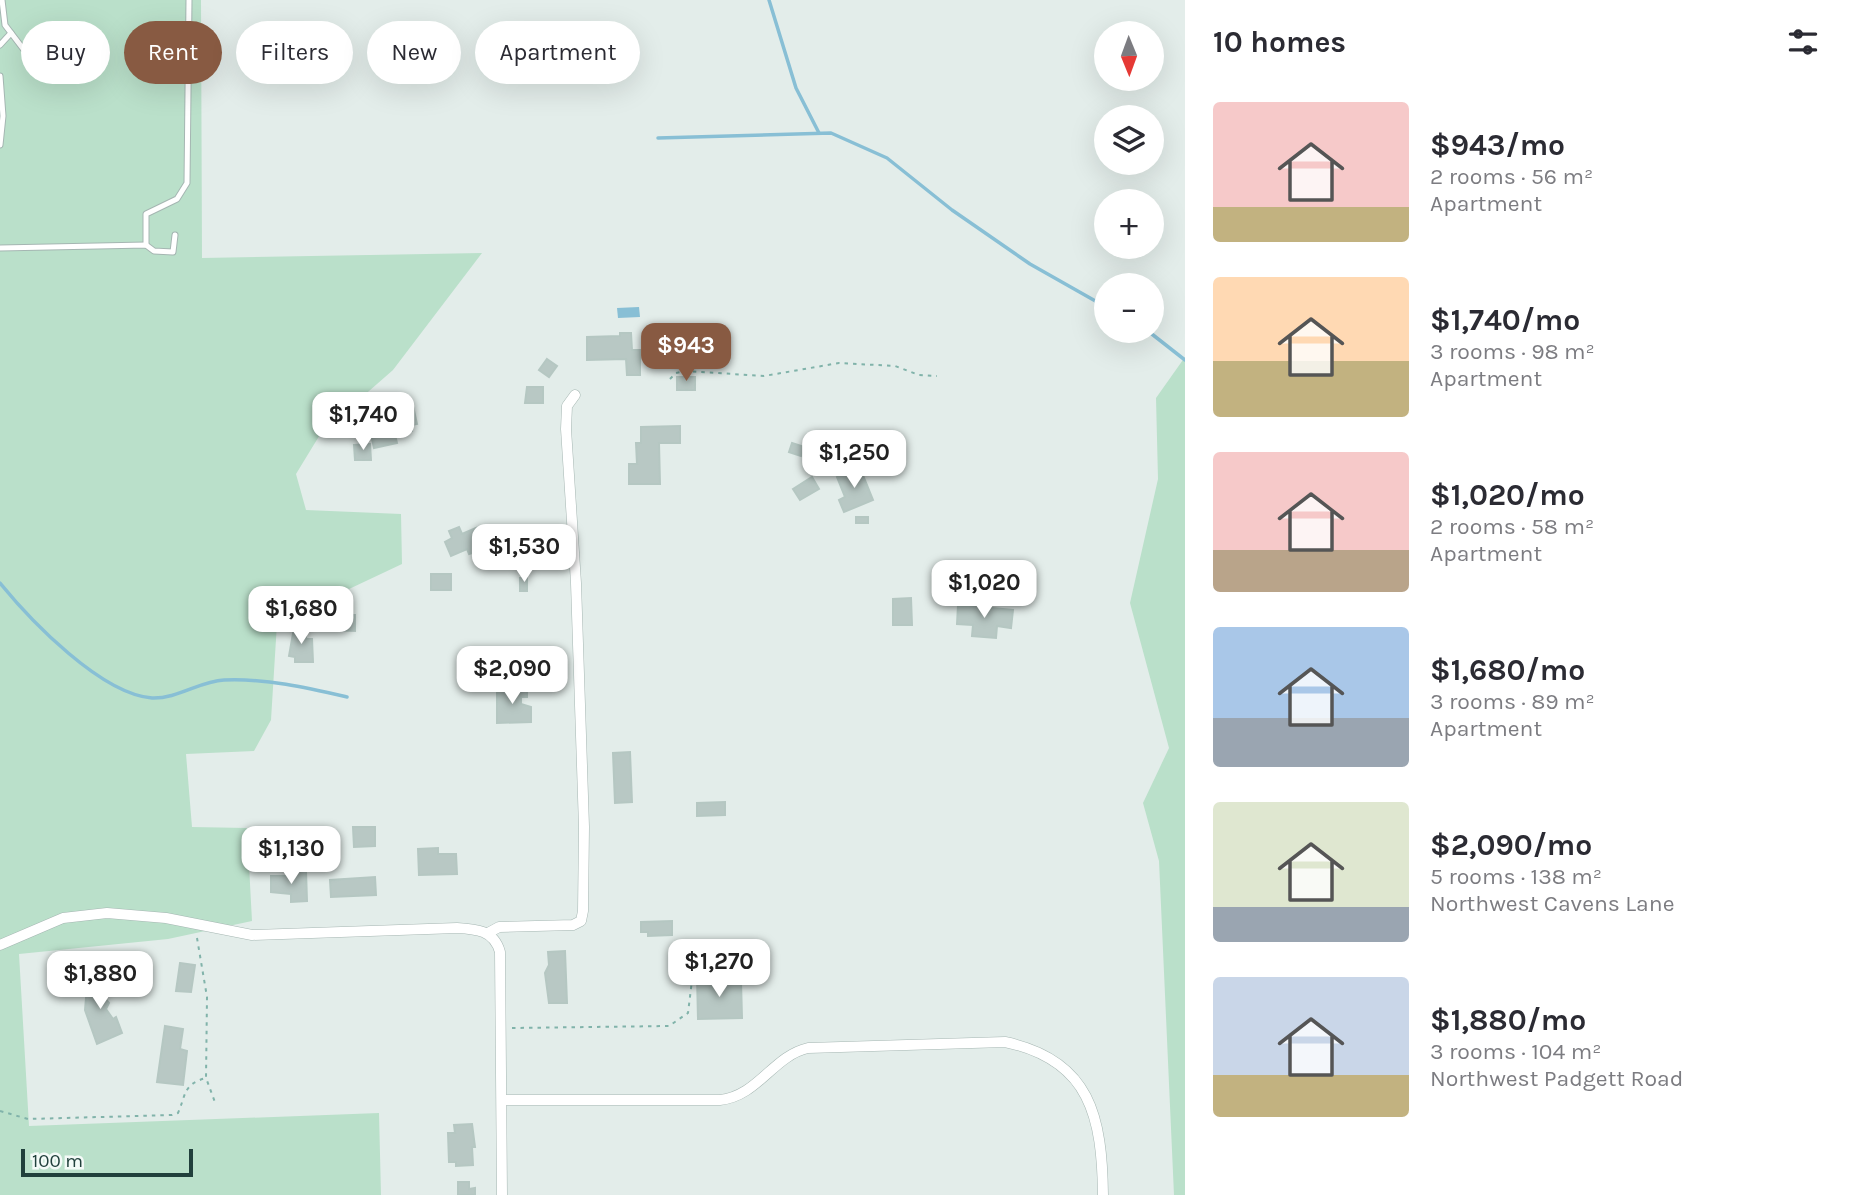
<!DOCTYPE html>
<html lang="en">
<head>
<meta charset="utf-8">
<style>
  :root { --surface:#fff; --page:#f7f7f7; --text:#2b2b33; --muted:#7c7c81; --accent:#885a42 }
  body { margin:0; font-family:Karla,sans-serif; background:var(--page); color:var(--text); height:100vh; display:flex; flex-direction:column; font-size:26px; white-space:nowrap }
  * { box-sizing:border-box; margin:0 }
  p { font-size:23px; color:var(--muted) }
  .icon { flex:none; width:38px; height:38px; fill:none; stroke:currentColor; stroke-width:2; stroke-linecap:round; stroke-linejoin:round }
  .map { position:relative; flex:1; overflow:hidden }
  .drawer { display:flex; flex-direction:column; background:var(--surface); width:665px }
  .drawer>* { flex:none }
  .guide { position:absolute; left:21px; top:21px; width:665px; height:63px; display:flex; gap:14px }
  .needle { width:46px; rotate:179deg }
  .buttons { position:absolute; left:1094px; top:21px; display:grid; gap:14px }
  .buttons a { display:grid; place-items:center; width:70px; height:70px; border-radius:50%; background:var(--surface); box-shadow:0 7px 28px #0002; font-size:35px }
  .scale { position:absolute; left:21px; bottom:18px; width:172px; box-sizing:border-box; padding-left:7px; border:4px solid #21403c; border-top:0; font-size:19px; line-height:24px; white-space:nowrap; color:#21403c; -webkit-text-stroke:5px #f3faf7; paint-order:stroke }
  .price { position:absolute; translate:-50% -60px; padding:0 16px; border-radius:14px; background:#fff; color:#222; font-size:23px; line-height:46px; filter:drop-shadow(0 2px 4px #0008) }
  .price::after { content:''; position:absolute; left:50%; top:42px; width:21px; height:16px; margin-left:-10px; background:inherit; clip-path:polygon(0 0,100% 0,50% 100%) }
  .price.selected { background:var(--accent); color:#fff }
  ul { padding:0; list-style:none }
  li { display:flex; align-items:center; gap:21px; height:175px; padding:0 28px }
  li span { display:grid; place-items:center; flex:none; width:196px; height:140px; border-radius:7px; color:#555 }
  li>.icon { margin-inline-start:auto }
  span .icon { width:84px; height:84px; fill:#fffc; stroke-width:1 }
  li b { font-size:30px }
  h2 { display:flex; justify-content:space-between; align-items:center; height:84px; padding:0 28px; font-size:30px }
  .pill { padding:0 24px; border-radius:32px; background:var(--surface); box-shadow:0 7px 28px #0002; font-size:24px; line-height:63px }
  .pill.selected { background:var(--accent); color:#fff }
  main { display:flex; flex:1; min-height:0 }
  .map>svg:first-child { display:block }
  .green { fill:#bae0ca }
  .water { fill:#88bfd5 }
  .lines { fill:none; stroke-linecap:round; stroke-linejoin:round }
  .stream { stroke:#88bfd5; stroke-width:3.5 }
  .building { fill:#b8c8c4; stroke:#b5c7c2; stroke-width:2 }
  .service-casing { stroke:#a5b6b2; stroke-width:7 }
  .minor-casing { stroke:#a5b6b2; stroke-width:11 }
  .path { stroke:#81b3aa; stroke-width:2; stroke-dasharray:3.5 5; stroke-linecap:butt }
  .service { stroke:#fff; stroke-width:5 }
  .minor { stroke:#fff; stroke-width:10 }
</style>
</head>
<body>
<main>
<div class="map">
<svg width="1185" height="1195" viewBox="0 0 1185 1195">
  <rect width="100%" height="100%" fill="#e3edea"/>
  <!-- green -->
  <g class="green">
    <path d="M0,0H201L202,258L482,253L393,370L321,433L296,474L306,510L401,514L402,564L277,623L271,720L254,751L186,754L192,827L247,828L252,921L168,939L19,954L29,1126L379,1113L381,1195H0Z"/>
    <path d="M1185,357V1195H1174L1159,861L1143,803L1169,748L1130,603L1158,479L1156,398Z"/>
  </g>
  <!-- water -->
  <path class="water" d="M639,307L640,317L618,318L617,308Z"/>
  <g class="lines">
    <!-- stream -->
    <g class="stream">
      <path d="M769,0L796,88L819,133"/>
      <path d="M658,138L831,133L887,158L952,210L1030,264L1106,307"/>
      <path d="M1148,331L1185,360"/>
      <path d="M0,583C31,621 101,694 152,698C177,699 200,681 224,680C265,678 308,688 347,697"/>
    </g>
  </g>
  <!-- building -->
  <g class="building">
    <path d="M620,333H631L632,350H640V375H627L626,359L587,360V337L620,336Z"/>
    <path d="M547,359L557,366L549,377L539,370Z"/>
    <rect x="677" y="377" width="18" height="13"/>
    <path d="M527,387H543V403H525Z"/>
    <path d="M413,406L417,424L411,425L412,431L395,435L397,443L374,448L370,430L379,428L376,415Z"/>
    <path d="M680,426V443H659L660,484H629V464H637L636,443H641V427Z"/>
    <path d="M792,443L804,447L801,456L789,452Z"/>
    <path d="M370,444L371,460H355L354,445Z"/>
    <path d="M860,468L873,500L844,512L839,500L845,497L837,477Z"/>
    <path d="M812,477L819,489L800,500L793,489Z"/>
    <rect x="856" y="517" width="12" height="6"/>
    <path d="M459,527L462,534L478,527L484,541L476,545L478,551L469,554L467,549L451,556L445,542L452,538L449,531Z"/>
    <rect x="431" y="574" width="20" height="16"/>
    <rect x="520" y="578" width="7" height="13"/>
    <path d="M911,598L912,625H893V599Z"/>
    <path d="M958,605L1013,610L1011,628L997,626L996,638L972,636L973,625L957,624Z"/>
    <path d="M338,615H355V631L331,630V618H338Z"/>
    <path d="M294,628H306V639H312L313,662H295V657L289,656Z"/>
    <path d="M526,655H537V662H527Z"/>
    <path d="M497,688H527V697H521V704L531,707V722L497,723Z"/>
    <path d="M630,752L632,802L615,803L613,753Z"/>
    <path d="M725,802V815L697,816V803Z"/>
    <path d="M353,827H375V846L354,847Z"/>
    <path d="M320,845L322,861L312,862L310,846Z"/>
    <path d="M438,848V854H456L457,874L419,875L418,849Z"/>
    <path d="M306,871L307,901L291,902V894L271,892V876H294V872Z"/>
    <path d="M375,877L376,895L331,897L330,880Z"/>
    <path d="M672,921V935L648,936V932H641V922Z"/>
    <path d="M565,951L567,1003H549L545,973L549,965L548,952Z"/>
    <path d="M180,963L195,965L191,992L176,991Z"/>
    <path d="M88,974L105,975L102,995L109,1003L106,1009L113,1019L116,1017L122,1033L97,1044L85,1010Z"/>
    <path d="M716,975V982L741,981L742,1018L698,1019L697,976Z"/>
    <path d="M165,1026L183,1029L180,1049L187,1051L183,1085L157,1082Z"/>
    <path d="M472,1124L475,1147H472L473,1165L456,1166V1162H449L448,1133H455L454,1125Z"/>
    <path d="M458,1182H469V1189L475,1188V1195H458Z"/>
  </g>
  <g class="lines">
    <!-- service casing -->
    <g class="service-casing">
      <g id="service">
        <path d="M2,0L5,25L40,71"/>
        <path d="M0,45L11,33"/>
        <path d="M0,76L3,116L0,145"/>
        <path d="M146,245V214L177,199L187,183L189,0"/>
        <path d="M0,248L146,245L154,251L173,252L175,235"/>
      </g>
    </g>
    <!-- minor casing -->
    <g class="minor-casing">
      <g id="minor">
        <path d="M488,933L499,927L573,925L581,921L583,911L584,827L576,583L566,429L567,406L575,395"/>
        <path d="M0,945L63,918L107,913L166,918L252,935L457,928C476,929 494,930 500,952L502,1195"/>
        <path d="M502,1100H720C758,1096 773,1056 808,1048L1005,1042C1091,1060 1102,1118 1103,1195"/>
      </g>
    </g>
    <!-- path -->
    <g class="path">
      <path d="M670,379L676,373L686,371L764,376L839,363L895,366L919,375L937,376"/>
      <path d="M197,938L207,997L206,1078L216,1105"/>
      <path d="M512,1028L669,1026L688,1013L694,964"/>
      <path d="M0,1111L28,1119L172,1115L178,1113C186,1095 183,1084 206,1078"/>
    </g>
    <!-- service -->
    <use href="#service" class="service"/>
    <!-- minor -->
    <use href="#minor" class="minor"/>
  </g>
</svg>
<div class="buttons">
<a><svg class="needle" viewBox="-14 -14 28 28"><path d="M0-13l5 13h-10z" fill="#e53935"/><path d="M0 13l5-13h-10z" fill="#7c7c81"/></svg></a>
<a><svg class="icon" aria-label="layers" viewBox="0 0 24 24"><path d="M12 4l9 5-9 5-9-5zM3 14l9 5 9-5"/></svg></a>
<a>+</a>
<a>−</a>
</div>
<div class="scale">100 m</div>
<b class="price selected" style="left:686px;top:383px">$943</b>
<b class="price" style="left:363px;top:452px">$1,740</b>
<b class="price" style="left:854px;top:490px">$1,250</b>
<b class="price" style="left:524px;top:584px">$1,530</b>
<b class="price" style="left:984px;top:620px">$1,020</b>
<b class="price" style="left:301px;top:646px">$1,680</b>
<b class="price" style="left:512px;top:706px">$2,090</b>
<b class="price" style="left:291px;top:886px">$1,130</b>
<b class="price" style="left:719px;top:999px">$1,270</b>
<b class="price" style="left:100px;top:1011px">$1,880</b>
<div class="guide">
<a class="pill">Buy</a>
<a class="pill selected">Rent</a>
<a class="pill">Filters</a>
<a class="pill">New</a>
<a class="pill">Apartment</a>
</div>
</div>
<section class="drawer">
<h2>10 homes<svg class="icon" aria-label="filters" viewBox="0 0 24 24"><path d="M4 7h16M4 17h16"/><circle cx="9" cy="7" r="2"/><circle cx="15" cy="17" r="2"/></svg></h2>
<ul>
<li><span style="background:linear-gradient(#f6c9c9 75%,#c2b280 0)"><svg class="icon" aria-label="home" viewBox="0 0 24 24"><path d="M3 11l9-7 9 7M6 9v11h12V9"/></svg></span><div><b>$943/mo</b><p>2 rooms · 56 m²</p><p>Apartment</p></div></li>
<li><span style="background:linear-gradient(#ffd9b3 60%,#c2b280 0)"><svg class="icon" aria-label="home" viewBox="0 0 24 24"><path d="M3 11l9-7 9 7M6 9v11h12V9"/></svg></span><div><b>$1,740/mo</b><p>3 rooms · 98 m²</p><p>Apartment</p></div></li>
<li><span style="background:linear-gradient(#f6c9c9 70%,#b9a48a 0)"><svg class="icon" aria-label="home" viewBox="0 0 24 24"><path d="M3 11l9-7 9 7M6 9v11h12V9"/></svg></span><div><b>$1,020/mo</b><p>2 rooms · 58 m²</p><p>Apartment</p></div></li>
<li><span style="background:linear-gradient(#a9c7e8 65%,#9aa5b1 0)"><svg class="icon" aria-label="home" viewBox="0 0 24 24"><path d="M3 11l9-7 9 7M6 9v11h12V9"/></svg></span><div><b>$1,680/mo</b><p>3 rooms · 89 m²</p><p>Apartment</p></div></li>
<li><span style="background:linear-gradient(#dfe7d0 75%,#9aa5b1 0)"><svg class="icon" aria-label="home" viewBox="0 0 24 24"><path d="M3 11l9-7 9 7M6 9v11h12V9"/></svg></span><div><b>$2,090/mo</b><p>5 rooms · 138 m²</p><p>Northwest Cavens Lane</p></div></li>
<li><span style="background:linear-gradient(#c9d6e8 70%,#c2b280 0)"><svg class="icon" aria-label="home" viewBox="0 0 24 24"><path d="M3 11l9-7 9 7M6 9v11h12V9"/></svg></span><div><b>$1,880/mo</b><p>3 rooms · 104 m²</p><p>Northwest Padgett Road</p></div></li>
</ul>
</section>
</main>
</body>
</html>
